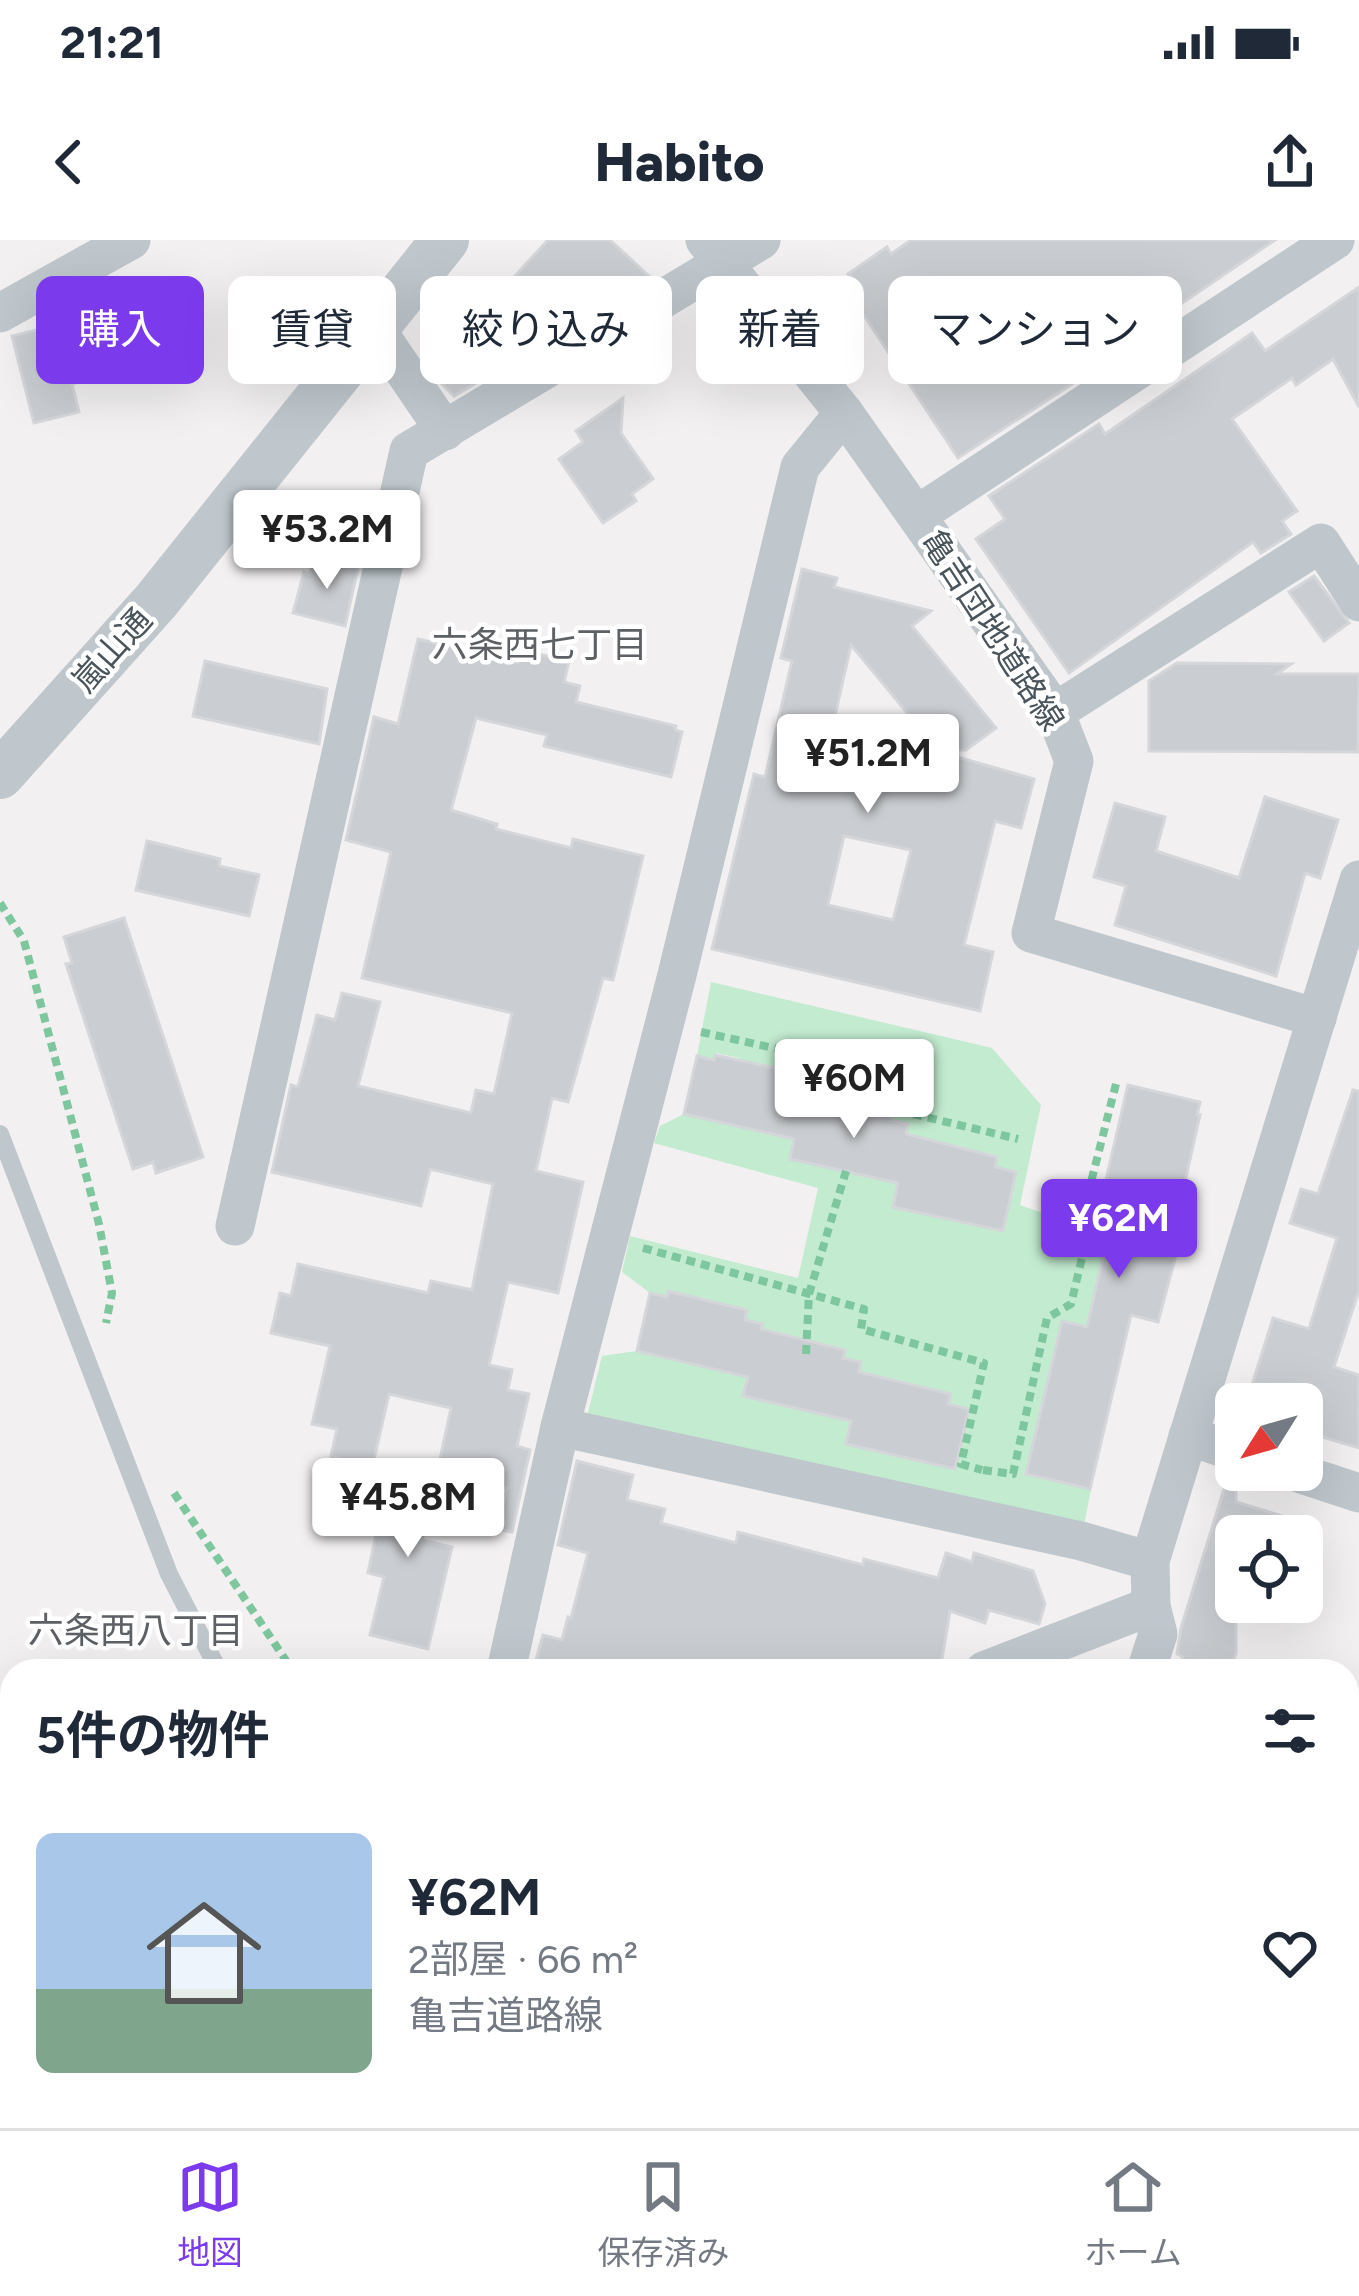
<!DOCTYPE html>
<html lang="ja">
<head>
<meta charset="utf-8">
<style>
  :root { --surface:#fff; --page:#f6f6f7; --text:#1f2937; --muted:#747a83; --line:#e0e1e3; --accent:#7c3aed }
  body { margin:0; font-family:Figtree,"Noto Sans JP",sans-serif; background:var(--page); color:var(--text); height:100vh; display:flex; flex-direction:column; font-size:45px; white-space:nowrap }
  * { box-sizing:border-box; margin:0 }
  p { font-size:39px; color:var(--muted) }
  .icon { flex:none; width:66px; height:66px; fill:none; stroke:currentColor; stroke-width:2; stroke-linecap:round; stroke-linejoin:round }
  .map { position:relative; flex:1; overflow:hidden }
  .panel { position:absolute; left:0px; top:1419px; width:1359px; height:471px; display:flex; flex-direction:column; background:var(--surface); border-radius:36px 36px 0 0; box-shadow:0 12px 48px #0002 }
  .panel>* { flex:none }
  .top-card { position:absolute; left:36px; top:36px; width:1287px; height:108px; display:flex; gap:24px }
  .needle { width:78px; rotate:233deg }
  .buttons { position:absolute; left:1215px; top:1143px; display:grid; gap:24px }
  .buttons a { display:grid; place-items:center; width:108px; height:108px; border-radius:18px; background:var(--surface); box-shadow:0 12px 48px #0002; font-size:60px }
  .price { position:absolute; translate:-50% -102px; padding:0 27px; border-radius:12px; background:#fff; color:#222; font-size:39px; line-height:78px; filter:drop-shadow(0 3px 6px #0008) }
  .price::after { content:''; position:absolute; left:50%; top:72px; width:36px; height:27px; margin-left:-18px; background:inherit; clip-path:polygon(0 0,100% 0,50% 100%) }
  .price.on { background:var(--accent); color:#fff }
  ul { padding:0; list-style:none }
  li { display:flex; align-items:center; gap:36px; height:300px; padding:0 36px }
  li+li { border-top:3px solid var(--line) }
  li span { display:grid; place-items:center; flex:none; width:336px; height:240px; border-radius:18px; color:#555 }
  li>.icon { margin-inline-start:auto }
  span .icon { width:144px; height:144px; fill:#fffc; stroke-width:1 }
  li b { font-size:51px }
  h2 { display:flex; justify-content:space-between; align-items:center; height:144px; padding:0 36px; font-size:51px }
  .tag { padding:0 42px; border-radius:18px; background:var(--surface); box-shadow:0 12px 48px #0002; font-size:42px; line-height:108px }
  .tag.on { background:var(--accent); color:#fff }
  .status { display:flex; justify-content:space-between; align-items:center; height:84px; padding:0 60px; background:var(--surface); direction:ltr }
  .status svg { height:33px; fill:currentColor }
  header { display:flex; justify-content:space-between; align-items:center; height:156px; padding:0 36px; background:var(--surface); font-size:54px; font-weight:800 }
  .tabs { display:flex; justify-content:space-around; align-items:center; height:168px; border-top:3px solid var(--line); background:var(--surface); font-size:33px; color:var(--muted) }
  .tabs a { display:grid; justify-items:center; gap:6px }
  .tabs .on { color:var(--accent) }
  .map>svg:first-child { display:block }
  .green { fill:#c2ebd0 }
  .building { fill:#cacdd1; stroke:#d4d6da; stroke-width:3; fill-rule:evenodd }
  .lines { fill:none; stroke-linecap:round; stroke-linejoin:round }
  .path { stroke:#7dc69e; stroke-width:8; stroke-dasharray:9 6; stroke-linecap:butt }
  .service { stroke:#bfc7cd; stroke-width:18 }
  .minor { stroke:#bfc7cd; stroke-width:39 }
  .tertiary { stroke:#bfc7cd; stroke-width:48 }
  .rail { stroke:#b2b5b9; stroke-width:9 }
  .labels { text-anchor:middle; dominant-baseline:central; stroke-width:9; stroke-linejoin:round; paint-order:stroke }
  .street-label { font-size:33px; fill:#49545b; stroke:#fff }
  .neighbourhood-label { font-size:36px; fill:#5d6064; stroke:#fff }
</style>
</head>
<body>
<div class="status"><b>21:21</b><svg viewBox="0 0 49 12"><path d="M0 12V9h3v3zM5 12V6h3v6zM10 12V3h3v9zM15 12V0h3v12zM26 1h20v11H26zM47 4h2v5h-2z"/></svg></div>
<header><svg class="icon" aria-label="back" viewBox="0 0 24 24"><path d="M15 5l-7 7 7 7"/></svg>Habito<svg class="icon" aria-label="share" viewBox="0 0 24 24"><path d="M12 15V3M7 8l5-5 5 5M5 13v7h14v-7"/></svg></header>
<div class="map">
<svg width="1359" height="1888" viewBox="0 0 1359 1888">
  <rect width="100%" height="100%" fill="#f2f0f0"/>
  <!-- green -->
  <g class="green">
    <path d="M711,742L992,808L1041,865L1020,965L1108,996L1087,1087L1062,1082L1026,1233L1091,1249L1081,1301L583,1193L602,1116L637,1111L748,1137L744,1156L851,1181L847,1204L956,1229L969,1170L948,1164L950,1154L879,1137L857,1140L861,1122L843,1118L845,1109L759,1098L762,1084L745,1080L746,1069L723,1064L720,1076L690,1069L692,1056L669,1051L667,1057L650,1053L622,1032L630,996L798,1038L818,948L654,903L660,886L684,874L794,899L791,919L898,943L894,967L1003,990L1016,932L995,927L997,917L904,903L908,884L891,880L892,871L825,865L792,841L794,832H737L739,818L716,813L714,821L697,816Z"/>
    <path d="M0,1772L12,1785V1878H100L109,1888H0Z"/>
  </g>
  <!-- building -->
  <g class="building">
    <path d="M548,0H610L651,38L454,156L442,144L471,114L456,100Z"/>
    <path d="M911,0H1275L1069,140L1072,144L958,218L863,74L854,81L833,50L851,37L848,34L887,7L891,14Z"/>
    <path d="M116,47L138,126L72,144L79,172L34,183L12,96L77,80L72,60Z"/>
    <path d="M1359,47V167L1333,119L1296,145L1292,138L1232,179L1297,271L1282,281L1291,294L1261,313L1253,302L1069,433L976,299L1005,279L989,256L1099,184L1105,194L1252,93L1265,111Z"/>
    <path d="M623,158L621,193L653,239L632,254L636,261L603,283L559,219L583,202L576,191Z"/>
    <path d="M329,319L358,327L345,386L293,373L304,332L310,334L313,324L327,327Z"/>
    <path d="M802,329L837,338L834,347L931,371L912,386L996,488L966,510H938L851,405L829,502L950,524L940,512L1034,539L1021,588L995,581L964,705L993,712L980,771L712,709L754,534L765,537L792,421L781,418ZM844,596L911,610L893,680L828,665Z"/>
    <path d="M1314,336L1349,383L1324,401L1289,352Z"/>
    <path d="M418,399L518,423L521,410L569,421L564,442L580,446L576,462L676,486L675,490L682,492L671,537L544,506L547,495L476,478L451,570L497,584L496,589L571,608L573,599L643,616L613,740L603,738L568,862L552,858L536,931L583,942L558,1053L508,1042L489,1125L512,1130L508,1150L529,1154L517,1206L530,1210L512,1292L497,1289L507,1248L437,1233L451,1168L389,1154L372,1228L331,1216L337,1189L312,1184L330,1106L271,1093L280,1053L291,1056L298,1024L428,1053L431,1041L472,1050L493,944L430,929L421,966L272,932L291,845L298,847L317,775L335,780L342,753L380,762L358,846L471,873L476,850L494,854L512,773L362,738L391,612L346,600L374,477L398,484Z"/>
    <path d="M205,421L327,449L319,504L193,476Z"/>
    <path d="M1177,423L1291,424L1277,434H1359L1358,512L1149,511V441Z"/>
    <path d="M1265,557L1338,580L1320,638L1305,633L1276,736L1115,685L1126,646L1094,637L1115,563L1165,577L1156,611L1239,638Z"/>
    <path d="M147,601L220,619L219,626L259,635L249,676L136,650Z"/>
    <path d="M124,678L203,917L156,933L153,922L133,929L66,724L72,723L64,697Z"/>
    <path d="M715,815L794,832L792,841L810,845L809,852L892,871L891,880L908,884L906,894L997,917L995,927L1016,932L1003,991L893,967L898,943L790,919L794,899L684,874L697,816L714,820Z"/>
    <path d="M1128,845L1200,862L1197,875H1200L1179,968L1188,970L1158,1082L1131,1075L1090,1249L1026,1234L1062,1081L1087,1087L1116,960L1102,957Z"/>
    <path d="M1353,850L1359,851V1050L1334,1127L1359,1135V1208L1302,1191V1164H1246L1273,1078L1309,1089L1337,998L1290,983L1301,949L1318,954Z"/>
    <path d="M668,1051L747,1070L745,1080L763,1084L761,1089L845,1110L843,1118L861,1122L859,1132L951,1154L948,1164L969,1169L955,1229L846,1204L851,1181L743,1156L748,1137L637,1111L650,1053L667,1057Z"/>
    <path d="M577,1221L633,1235L627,1260L665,1269L661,1283L736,1303L738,1292L863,1325L864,1319L938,1338L946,1313L972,1322L974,1313L1033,1331L1045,1364L1039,1384L989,1370L985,1383L950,1371L940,1431H533L543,1395L562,1400L568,1377L571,1378L588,1313L558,1305Z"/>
    <path d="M391,1222L439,1234L422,1300L452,1307L428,1409L370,1395L384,1337L368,1333Z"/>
    <path d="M1228,1236L1236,1237V1262L1319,1287L1318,1296H1236V1413L1230,1431H1178L1183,1417L1177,1414L1181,1388Z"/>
  </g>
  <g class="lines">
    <!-- path -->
    <g class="path">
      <path d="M0,663L24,701L99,984L112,1053L106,1083"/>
      <path d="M701,792L810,816L807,829L899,853L896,870L1018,899"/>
      <path d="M643,1008L864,1069L861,1089L984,1123L961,1224L982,1230"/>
      <path d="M806,1114L809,1054L846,931"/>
      <path d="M983,1230L1013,1234L1047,1078L1071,1064L1092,976L1088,954L1116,844"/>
      <path d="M174,1253L293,1431"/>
      <path d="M613,1878L621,1888"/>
    </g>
    <!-- service -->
    <g class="service">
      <path d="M0,894L169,1334L219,1431"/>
      <path d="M0,1773L12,1785"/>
      <path d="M99,1878L109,1888"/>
      <path d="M447,1878L453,1888"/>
    </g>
    <!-- minor -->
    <g class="minor">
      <path d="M705,0L844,173L1055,472L1074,521L1031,693L1317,778"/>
      <path d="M0,73L131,0"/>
      <path d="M375,88L445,191"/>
      <path d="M917,275L1335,0"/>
      <path d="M1055,472L1321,303L1359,362"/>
      <path d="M235,986L409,211L761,0"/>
      <path d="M560,1187L1081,1301L1150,1321"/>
      <path d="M1188,1196L1236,1212"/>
      <path d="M1289,1230L1359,1253"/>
      <path d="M506,1431L560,1187L677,735L800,227L844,173"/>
      <path d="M984,1431L1151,1366"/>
      <path d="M1146,1431L1158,1394L1151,1366L1150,1321L1359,640"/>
    </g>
    <!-- tertiary -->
    <path class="tertiary" d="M0,535L156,361L445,0"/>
    <!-- rail -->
    <g class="rail">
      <path d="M1347,1749L1359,1719"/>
      <path d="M1293,1888L1297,1878"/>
    </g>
  </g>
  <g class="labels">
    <!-- street labels -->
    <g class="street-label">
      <text transform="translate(993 390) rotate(57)">亀吉団地道路線</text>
      <text transform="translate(112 410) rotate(-48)">嵐山通</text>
    </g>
    <!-- neighbourhood labels -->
    <g class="neighbourhood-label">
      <text x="540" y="404">六条西七丁目</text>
      <text x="136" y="1390">六条西八丁目</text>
    </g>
  </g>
</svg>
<div class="buttons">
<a><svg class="needle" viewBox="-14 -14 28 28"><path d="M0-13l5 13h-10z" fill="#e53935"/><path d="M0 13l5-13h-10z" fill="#747a83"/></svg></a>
<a><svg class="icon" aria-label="locate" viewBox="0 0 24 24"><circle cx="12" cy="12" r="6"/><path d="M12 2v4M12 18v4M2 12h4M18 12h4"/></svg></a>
</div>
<b class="price" style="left:327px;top:352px">¥53.2M</b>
<b class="price" style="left:868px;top:576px">¥51.2M</b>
<b class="price" style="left:854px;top:901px">¥60M</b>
<b class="price on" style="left:1119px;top:1041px">¥62M</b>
<b class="price" style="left:408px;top:1320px">¥45.8M</b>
<div class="top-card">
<a class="tag on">購入</a>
<a class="tag">賃貸</a>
<a class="tag">絞り込み</a>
<a class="tag">新着</a>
<a class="tag">マンション</a>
</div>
<section class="panel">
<h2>5件の物件<svg class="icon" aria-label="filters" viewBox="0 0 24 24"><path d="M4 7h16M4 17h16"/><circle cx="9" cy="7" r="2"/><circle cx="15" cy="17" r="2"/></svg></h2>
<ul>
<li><span style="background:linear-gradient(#a9c7e8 65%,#7fa58c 0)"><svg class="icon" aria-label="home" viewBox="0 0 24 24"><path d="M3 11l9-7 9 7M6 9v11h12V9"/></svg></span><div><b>¥62M</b><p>2部屋 · 66 m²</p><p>亀吉道路線</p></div><svg class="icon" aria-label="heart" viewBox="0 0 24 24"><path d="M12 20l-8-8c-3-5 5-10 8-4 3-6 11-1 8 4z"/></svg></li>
</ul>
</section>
</div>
<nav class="tabs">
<a class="on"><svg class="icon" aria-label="map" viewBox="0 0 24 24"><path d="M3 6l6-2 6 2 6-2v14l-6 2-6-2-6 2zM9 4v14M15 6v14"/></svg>地図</a>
<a><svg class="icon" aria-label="saved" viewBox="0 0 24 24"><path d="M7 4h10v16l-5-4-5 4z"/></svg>保存済み</a>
<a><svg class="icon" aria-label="home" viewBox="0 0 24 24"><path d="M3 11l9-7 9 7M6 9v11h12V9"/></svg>ホーム</a>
</nav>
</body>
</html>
